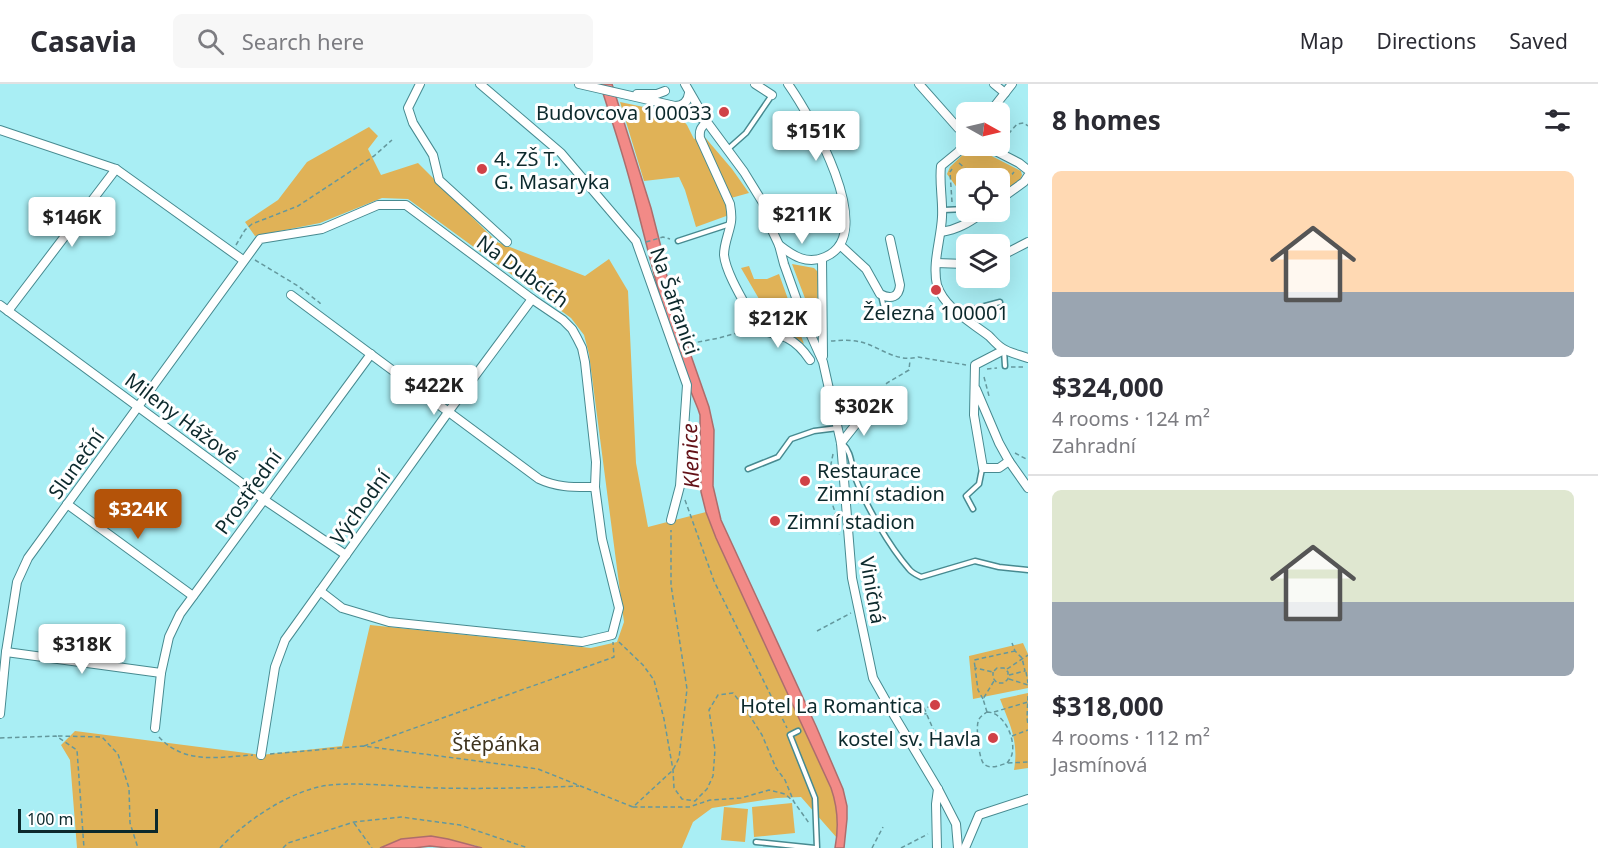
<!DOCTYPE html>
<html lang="en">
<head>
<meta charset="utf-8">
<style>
  :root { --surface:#fff; --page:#f7f7f7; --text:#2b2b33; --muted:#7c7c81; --line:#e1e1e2; --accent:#b45309 }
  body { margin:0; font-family:"Noto Sans",sans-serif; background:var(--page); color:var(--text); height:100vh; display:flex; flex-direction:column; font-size:22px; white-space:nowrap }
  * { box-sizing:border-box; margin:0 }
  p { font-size:20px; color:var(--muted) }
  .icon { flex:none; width:33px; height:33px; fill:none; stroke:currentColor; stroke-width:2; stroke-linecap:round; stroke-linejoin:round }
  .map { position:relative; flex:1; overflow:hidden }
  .panel { display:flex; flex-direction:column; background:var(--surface); width:570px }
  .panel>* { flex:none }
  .needle { width:39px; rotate:98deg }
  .buttons { position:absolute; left:956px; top:18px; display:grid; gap:12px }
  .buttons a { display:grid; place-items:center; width:54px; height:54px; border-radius:9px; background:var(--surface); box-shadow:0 6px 24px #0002; font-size:30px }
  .scale { position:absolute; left:18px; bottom:15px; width:140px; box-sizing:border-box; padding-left:6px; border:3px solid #0c292c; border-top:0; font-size:16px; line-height:21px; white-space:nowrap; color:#0c292c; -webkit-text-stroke:4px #fff; paint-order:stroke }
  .price { position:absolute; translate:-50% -51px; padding:0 14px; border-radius:6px; background:#fff; color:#222; font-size:20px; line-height:39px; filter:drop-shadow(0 2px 3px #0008) }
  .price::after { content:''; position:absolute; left:50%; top:36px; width:18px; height:14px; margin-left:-9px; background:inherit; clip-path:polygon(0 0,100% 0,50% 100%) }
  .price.active { background:var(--accent); color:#fff }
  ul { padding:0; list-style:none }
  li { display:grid; align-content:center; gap:12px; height:318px; padding:0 24px }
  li+li { border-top:2px solid var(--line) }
  li span { display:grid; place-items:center; height:186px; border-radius:9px; color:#555 }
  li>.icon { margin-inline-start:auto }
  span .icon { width:108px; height:108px; fill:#fffc; stroke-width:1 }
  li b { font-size:26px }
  h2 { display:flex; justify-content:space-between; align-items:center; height:72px; padding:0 24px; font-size:26px }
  header { display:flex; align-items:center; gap:36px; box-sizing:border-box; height:84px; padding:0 30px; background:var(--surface); border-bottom:2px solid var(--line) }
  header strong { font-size:28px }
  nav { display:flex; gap:33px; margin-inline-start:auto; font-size:21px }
  .search { width:420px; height:54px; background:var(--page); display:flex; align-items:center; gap:15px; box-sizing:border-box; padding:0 21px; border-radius:9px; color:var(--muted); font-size:22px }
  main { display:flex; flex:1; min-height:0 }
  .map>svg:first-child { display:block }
  .green { fill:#e0b257 }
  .water { fill:#f28a87; stroke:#ad6d6c; stroke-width:1.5 }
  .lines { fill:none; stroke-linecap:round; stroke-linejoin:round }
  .lane-casing { stroke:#478a90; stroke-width:7 }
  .street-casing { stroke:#478a90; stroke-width:10 }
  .path { stroke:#64989d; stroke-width:1.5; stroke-dasharray:4.5 3; stroke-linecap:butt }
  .lane { stroke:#fff; stroke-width:4 }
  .street { stroke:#fff; stroke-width:8 }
  .poi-dot { fill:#d04147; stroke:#fff; stroke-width:2 }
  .labels { text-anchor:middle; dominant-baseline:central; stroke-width:6; stroke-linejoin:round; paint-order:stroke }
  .poi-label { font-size:20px; fill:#0c292c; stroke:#fff; text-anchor:end }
  .street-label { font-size:20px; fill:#0c292c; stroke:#fff }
  .park-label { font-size:20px; fill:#3e331e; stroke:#fff }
  .water-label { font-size:21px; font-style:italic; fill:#641218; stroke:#fff }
</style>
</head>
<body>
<header>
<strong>Casavia</strong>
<div class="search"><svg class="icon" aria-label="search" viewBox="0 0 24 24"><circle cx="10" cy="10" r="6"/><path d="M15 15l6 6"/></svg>Search here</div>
<nav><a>Map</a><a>Directions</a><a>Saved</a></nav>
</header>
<main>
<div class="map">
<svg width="1028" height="764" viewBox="0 0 1028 764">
  <rect width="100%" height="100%" fill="#a9eef4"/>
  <!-- green -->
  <g class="green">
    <path d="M620,18L672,29L680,33L687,41L694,55L696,54L728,121L729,131L696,143L685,106L679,93L644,97Z"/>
    <path d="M369,43L378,52L368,65L381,91L418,79L497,158L585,192L609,175L628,207L636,379L648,443L706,428L716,454L831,704C837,721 838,736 837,754L801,713L777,714L712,724L693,738L682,764H482L474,761L401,755L380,764H77L70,676L61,661L75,647L261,671L342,662L370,541L591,564L617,558L624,538L589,270L584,251L571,234L408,115L382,114L320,139L255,152L245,138L278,116L307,78Z"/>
    <path d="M703,51L732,85L749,109L731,114L702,53Z"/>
    <path d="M972,62L1021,87L1022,91L1020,96L999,112V94H966V116L947,90L950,83Z"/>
    <path d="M792,180L814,184L818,188L817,246Z"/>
    <path d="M749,182L754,195H767L779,190L804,260L790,249L761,238L769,232L741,184Z"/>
    <path d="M1023,559L1028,570V604L973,615L969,572Z"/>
    <path d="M1028,609V684L1014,686C1019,657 1010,641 1000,615Z"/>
    <path d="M792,719L795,749L754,753L752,723Z"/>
    <path d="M724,723L748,725L745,758L721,756Z"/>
  </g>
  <!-- water -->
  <g class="water">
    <path d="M600,0H612L651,124L663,171L665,185L681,243L709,323L714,346L713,402L721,436L816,642L843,705L847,722V735L844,764H835C839,743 838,724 831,704L716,454L706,428L701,408L700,331L698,325C667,253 651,175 631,101C622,67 611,34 600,0Z"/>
    <path d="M431,752L448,755L482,764H448L430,762L414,764H380L401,755Z"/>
  </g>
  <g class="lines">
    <!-- lane casing -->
    <g class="lane-casing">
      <g id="lane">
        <path d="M728,65L746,49L772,11"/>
        <path d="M943,126L966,125"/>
        <path d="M678,157L730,140"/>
        <path d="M881,211L884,224"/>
        <path d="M959,229L1000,218"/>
        <path d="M1004,266L1005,282"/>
        <path d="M842,359C852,368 851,381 855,393C866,422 889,462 909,485C912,489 917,491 921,493L975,477L999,483L1028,486"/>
        <path d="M748,385L778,373L791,355L814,347L838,344"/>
        <path d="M973,425L966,412L979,400L982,385"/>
        <path d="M798,647L790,651L815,714L817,764"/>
        <path d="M756,758L815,764"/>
      </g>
    </g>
    <!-- street casing -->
    <g class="street-casing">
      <g id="street">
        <path d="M420,0L408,24L413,39L433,71L439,96L507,158"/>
        <path d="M480,0L561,69L636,157L687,301L680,402L671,436"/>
        <path d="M579,0L675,22C684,22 688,17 689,9"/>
        <path d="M685,0L707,38L744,88L763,119L771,144L779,161L784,180L804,236L823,278L841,359L852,494L873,594L895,633L938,705L956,740L958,764"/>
        <path d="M755,0L772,11"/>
        <path d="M919,0L958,44L966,49"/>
        <path d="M994,0L1005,9"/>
        <path d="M637,10H657L665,7"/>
        <path d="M679,22L706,37"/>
        <path d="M990,28L1012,0"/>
        <path d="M707,38C701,43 699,46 700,54L730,120C731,126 732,132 731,138C729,150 724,159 724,171C726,191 748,224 758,244C767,249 778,250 787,254C797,259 804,267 810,276"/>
        <path d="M0,46L116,85L243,176"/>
        <path d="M966,59L958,68L941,82C939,99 943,116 942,133C941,155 932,179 937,201C944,224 971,238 989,252C993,256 997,261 1002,264C1009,269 1020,271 1028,274"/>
        <path d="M986,62L1019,79L1028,86"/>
        <path d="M999,116L1024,98L1028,92"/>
        <path d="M941,148C960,145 969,138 984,128"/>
        <path d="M779,161C793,172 807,181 825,173C880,150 809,30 788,0"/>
        <path d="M840,161L866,185L880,210C891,216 899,213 900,201L890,155"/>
        <path d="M999,173L1028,158"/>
        <path d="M822,175L823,272"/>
        <path d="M936,179L966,180"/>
        <path d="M291,211L539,395C558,404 575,403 595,403"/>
        <path d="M0,221L263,415L346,471"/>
        <path d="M8,227L116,85"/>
        <path d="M976,305L999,359L1009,377L999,384H983L974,331L975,281L1004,266"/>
        <path d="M841,359L864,330"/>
        <path d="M1009,377L1028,404"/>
        <path d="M67,420L193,512"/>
        <path d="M6,568L161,589"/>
        <path d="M0,630L6,568L17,498L28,474L260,155L322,145L378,121H406L532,215L563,236L572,245L577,254L582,264L585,278L596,378L595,403L602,455L619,524L612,551L582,558L389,538L342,524L320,507"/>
        <path d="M155,644L161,589L169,553L180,530L371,270"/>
        <path d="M261,671L275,583L285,556L449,327L532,215"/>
        <path d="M937,764L936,720L938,705"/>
        <path d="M965,764L979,731L1028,715"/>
      </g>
    </g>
    <!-- path -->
    <g class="path">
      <path d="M1003,53L1005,54L1017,40L1024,39L1028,42"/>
      <path d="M959,79L976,94"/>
      <path d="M991,94L993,93C1003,95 1008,96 1014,88"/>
      <path d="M952,118L950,88L952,85"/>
      <path d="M646,158L663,153L670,155"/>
      <path d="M236,161L245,146L252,140L298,122L374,72L392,56"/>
      <path d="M255,176L298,202L320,219V220"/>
      <path d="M831,257C841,256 852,256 861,258C880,263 897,279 918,273L966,281"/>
      <path d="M683,261L719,254L748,246"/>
      <path d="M1011,283H1024"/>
      <path d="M987,285L997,284"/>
      <path d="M984,293L989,312"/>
      <path d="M868,324L887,299L909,286L910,276"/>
      <path d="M1015,369L1028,376"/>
      <path d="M833,370L829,390L830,413L836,431L839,451"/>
      <path d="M685,416L714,497L787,644"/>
      <path d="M817,547L851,529"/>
      <path d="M619,558L643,581L654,596L664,635L673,686L674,704L682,715L695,717L707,705L713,692L715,666L709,626L718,611L733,609L745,624L755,640L762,651L776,684L785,696L794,718L809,739"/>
      <path d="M975,583L974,576L1015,567"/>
      <path d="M1007,585L1028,571"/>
      <path d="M1026,588L1028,599"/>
      <path d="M1009,591L1025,587L1022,574L1015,567L1012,559"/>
      <path d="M1009,595L1028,601"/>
      <path d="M1028,612L1027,634L1028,641"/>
      <path d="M983,615L978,606L975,584L993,588L997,584H1004L1008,588V595L1004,599H997L993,594V588"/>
      <path d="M903,627L908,623L914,628L927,630L924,624L929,623"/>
      <path d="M987,628C1004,628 1016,655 1012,670C1012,672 1008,678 1007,679C1001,681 990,686 984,680C979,676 976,645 978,638C979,633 983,631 987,628Z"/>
      <path d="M987,628L983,615L994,597"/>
      <path d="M994,628L1028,618"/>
      <path d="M927,631L934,647L939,646"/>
      <path d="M58,652L102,653L118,670L129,704L130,739L138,764"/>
      <path d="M1012,652L1028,646"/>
      <path d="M159,653C185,681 219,673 253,671"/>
      <path d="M0,654L56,652L77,666L84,764"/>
      <path d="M364,662L614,573L613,558"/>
      <path d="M270,670L363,662L538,685L633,723L673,686L679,674L687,605L671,501V446"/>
      <path d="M1008,679L1028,678"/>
      <path d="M633,723H689L710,716L741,714L769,706L785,710L793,717"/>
      <path d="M354,739L372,764"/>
      <path d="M220,764C245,737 292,705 330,701C365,698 401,703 436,704C484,705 531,704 579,702"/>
      <path d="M283,764L288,759L354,738L401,733L460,741L528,764"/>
      <path d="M872,764L883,743"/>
      <path d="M901,764L928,750"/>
    </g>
    <!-- lane -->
    <use href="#lane" class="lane"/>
    <!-- street -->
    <use href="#street" class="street"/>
  </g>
  <!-- markers -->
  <g class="poi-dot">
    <circle cx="724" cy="28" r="6"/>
    <circle cx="482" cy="85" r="6"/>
    <circle cx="936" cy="206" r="6"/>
    <circle cx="805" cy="397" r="6"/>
    <circle cx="775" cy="437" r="6"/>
    <circle cx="935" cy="621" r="6"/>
    <circle cx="993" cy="654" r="6"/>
  </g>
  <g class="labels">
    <!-- poi labels -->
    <g class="poi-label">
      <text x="712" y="28">Budovcova 100033</text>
      <text x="494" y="74" text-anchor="start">4. ZŠ T.<tspan x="494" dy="23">G. Masaryka</tspan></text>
      <text x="936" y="228" text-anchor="middle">Železná 100001</text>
      <text x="817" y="386" text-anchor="start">Restaurace<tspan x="817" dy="23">Zimní stadion</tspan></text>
      <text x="787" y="437" text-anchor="start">Zimní stadion</text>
      <text x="923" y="621">Hotel La Romantica</text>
      <text x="981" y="654">kostel sv. Havla</text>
    </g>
    <!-- street labels -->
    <g class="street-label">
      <text transform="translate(523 187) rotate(36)">Na Dubcích</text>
      <text transform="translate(675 217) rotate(71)">Na Šafranici</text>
      <text transform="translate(182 334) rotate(37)">Mileny Hážové</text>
      <text transform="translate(76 380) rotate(-54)">Sluneční</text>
      <text transform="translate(248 408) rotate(-54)">Prostřední</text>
      <text transform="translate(360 423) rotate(-54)">Východní</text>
      <text transform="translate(873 506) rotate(80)">Viničná</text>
    </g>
    <!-- park labels -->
    <g class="park-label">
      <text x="496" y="659">Štěpánka</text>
    </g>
    <!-- water labels -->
    <g class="water-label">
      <text transform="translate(690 372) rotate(-92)">Klenice</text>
    </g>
  </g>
</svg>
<div class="buttons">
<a><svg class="needle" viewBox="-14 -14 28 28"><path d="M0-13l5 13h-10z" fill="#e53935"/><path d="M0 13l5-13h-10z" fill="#7c7c81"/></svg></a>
<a><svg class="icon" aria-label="locate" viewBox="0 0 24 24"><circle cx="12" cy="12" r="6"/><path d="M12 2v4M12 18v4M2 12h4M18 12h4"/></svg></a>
<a><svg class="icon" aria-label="layers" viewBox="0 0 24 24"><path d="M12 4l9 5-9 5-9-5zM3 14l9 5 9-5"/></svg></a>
</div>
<div class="scale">100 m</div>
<b class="price" style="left:816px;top:78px">$151K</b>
<b class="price" style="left:802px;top:161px">$211K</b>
<b class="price" style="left:72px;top:164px">$146K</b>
<b class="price" style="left:778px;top:265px">$212K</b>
<b class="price" style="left:434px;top:332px">$422K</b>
<b class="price" style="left:864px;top:353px">$302K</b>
<b class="price active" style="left:138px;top:456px">$324K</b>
<b class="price" style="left:82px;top:591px">$318K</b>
</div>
<section class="panel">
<h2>8 homes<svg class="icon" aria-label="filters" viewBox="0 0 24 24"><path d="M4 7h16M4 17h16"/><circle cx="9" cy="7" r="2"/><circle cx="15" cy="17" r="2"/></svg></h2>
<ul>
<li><span style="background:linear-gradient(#ffd9b3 65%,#9aa5b1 0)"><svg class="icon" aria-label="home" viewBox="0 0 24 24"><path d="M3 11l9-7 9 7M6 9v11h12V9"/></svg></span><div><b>$324,000</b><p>4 rooms · 124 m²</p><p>Zahradní</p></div></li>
<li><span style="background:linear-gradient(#dfe7d0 60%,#9aa5b1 0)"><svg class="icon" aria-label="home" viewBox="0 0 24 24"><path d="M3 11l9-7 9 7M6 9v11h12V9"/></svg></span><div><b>$318,000</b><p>4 rooms · 112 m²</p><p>Jasmínová</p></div></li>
</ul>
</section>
</main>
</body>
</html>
